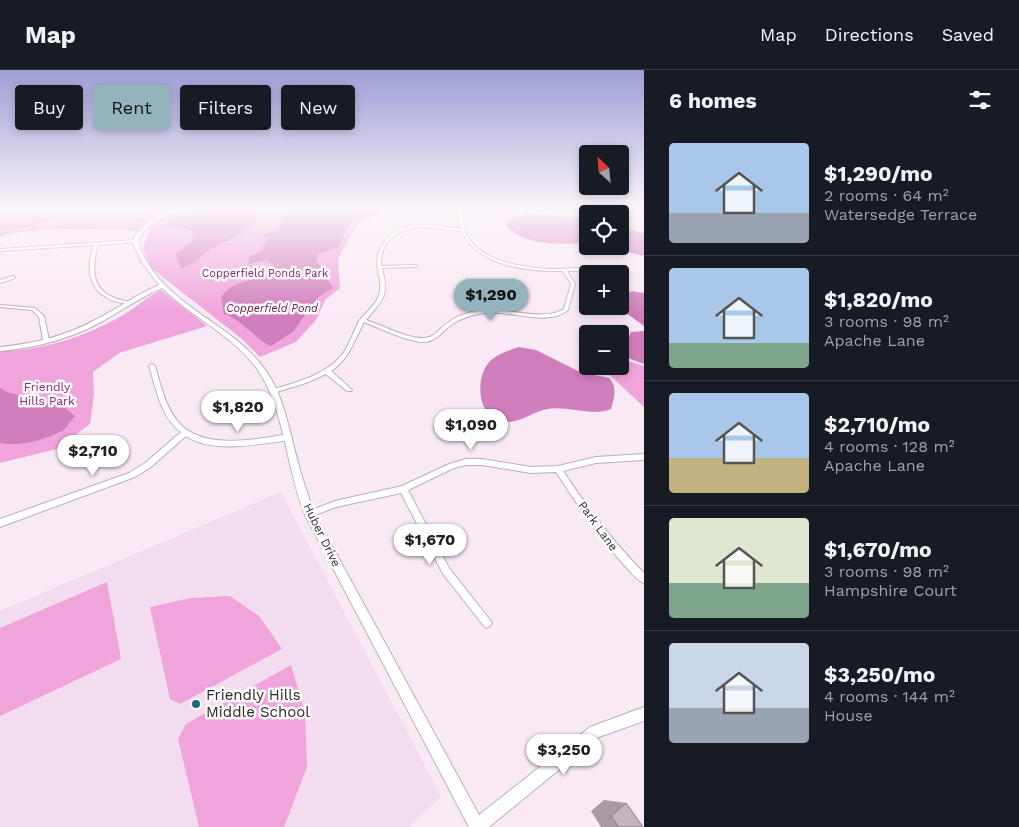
<!DOCTYPE html>
<html lang="en">
<head>
<meta charset="utf-8">
<style>
  :root { --surface:#171b24; --page:#20242c; --text:#f1f3f6; --muted:#9ea1a6; --line:#363941; --accent:#93b4bc }
  body { margin:0; font-family:"Work Sans",sans-serif; background:var(--page); color:var(--text); height:100vh; display:flex; flex-direction:column; font-size:19px; white-space:nowrap }
  * { box-sizing:border-box; margin:0 }
  p { font-size:16px; color:var(--muted) }
  .icon { flex:none; width:28px; height:28px; fill:none; stroke:currentColor; stroke-width:2; stroke-linecap:round; stroke-linejoin:round }
  .map { position:relative; flex:1; overflow:hidden }
  .sheet { display:flex; flex-direction:column; background:var(--surface); width:375px }
  .sheet>* { flex:none }
  .guide { position:absolute; left:15px; top:15px; width:475px; height:45px; display:flex; gap:10px }
  .needle { width:32px; rotate:333deg }
  .buttons { position:absolute; left:579px; top:75px; display:grid; gap:10px }
  .buttons a { display:grid; place-items:center; width:50px; height:50px; border-radius:5px; background:var(--surface); box-shadow:0 2px 8px #0003; font-size:25px }
  .price { position:absolute; translate:-50% -42px; padding:0 11px; border-radius:18px; background:#fff; color:#222; font-size:16px; line-height:32px; filter:drop-shadow(0 1px 2px #0008) }
  .price::after { content:''; position:absolute; left:50%; top:30px; width:15px; height:11px; margin-left:-8px; background:inherit; clip-path:polygon(0 0,100% 0,50% 100%) }
  .price.on { background:var(--accent); color:#111 }
  ul { padding:0; list-style:none }
  li { display:flex; align-items:center; gap:15px; height:125px; padding:0 25px }
  li+li { border-top:1px solid var(--line) }
  li span { display:grid; place-items:center; flex:none; width:140px; height:100px; border-radius:5px; color:#555 }
  li>.icon { margin-inline-start:auto }
  span .icon { width:60px; height:60px; fill:#fffc; stroke-width:1 }
  li b { font-size:21px }
  h2 { display:flex; justify-content:space-between; align-items:center; height:60px; padding:0 25px; font-size:21px }
  .tag { padding:0 18px; border-radius:5px; background:var(--surface); box-shadow:0 2px 8px #0003; font-size:18px; line-height:45px }
  .tag.on { background:var(--accent); color:#111 }
  header { display:flex; align-items:center; gap:30px; box-sizing:border-box; height:70px; padding:0 25px; background:var(--surface); border-bottom:1px solid var(--line) }
  header strong { font-size:24px }
  nav { display:flex; gap:28px; margin-inline-start:auto; font-size:18px }
  main { display:flex; flex:1; min-height:0 }
  .map>svg:first-child { display:block }
  .built { fill:#f3dced }
  .green { fill:#efa4dc }
  .water { fill:#d07ebc }
  .lines { fill:none; stroke-linecap:round; stroke-linejoin:round }
  .stream { stroke:#d07ebc; stroke-width:1 }
  .street-casing { stroke:#bdaeb9; stroke-width:2 }
  .secondary-casing { stroke:#bdaeb9; stroke-width:2 }
  .street { fill:#fff; fill-rule:evenodd }
  .secondary { fill:#fff; fill-rule:evenodd }
  .wall { fill:#a89ba4 }
  .building { fill:#c3b4bf; stroke:#887e86 }
  .poi-dot { fill:#216876; stroke:#fefbfd; stroke-width:2 }
  .labels { text-anchor:middle; dominant-baseline:central; stroke-width:5; stroke-linejoin:round; paint-order:stroke }
  .far-park-label { font-size:11px; fill:#882776; stroke:#fefbfd }
  .far-water-label { font-size:11px; font-style:italic; fill:#5d1350; stroke:#fefbfd }
  .park-label { font-size:12px; fill:#882776; stroke:#fefbfd }
  .street-label { font-size:12px; fill:#2f292d; stroke:#fefbfd }
  .near-poi-label { font-size:15px; fill:#2f292d; stroke:#fefbfd; text-anchor:start }
</style>
</head>
<body>
<header>
<strong>Map</strong>
<nav><a>Map</a><a>Directions</a><a>Saved</a></nav>
</header>
<main>
<div class="map">
<svg width="644" height="757" viewBox="0 0 644 757">
  <rect width="100%" height="100%" fill="#f9e9f5"/>
  <!-- built -->
  <path class="built" d="M281,422L441,726L409,757H0V541Z"/>
  <!-- green -->
  <g class="green">
    <path d="M0,138H152L160,143L138,161C91,158 46,157 0,166Z"/>
    <path d="M191,138H387L388,139L359,153L344,177L338,189L340,218L325,230L316,250L296,272L260,287L242,269L150,197L143,178L151,155L170,145Z"/>
    <path d="M161,220L207,256L119,283L93,302L94,324L90,354L57,379L0,393V281C39,281 81,268 116,249C132,241 145,228 161,220Z"/>
    <path d="M625,290L644,296V337L600,296H620V291Z"/>
    <path d="M107,512L121,589L0,646V558Z"/>
    <path d="M230,526L259,546L282,579L180,634L170,629L150,537L191,528Z"/>
    <path d="M291,595L305,642L307,697L284,757H199L178,669L186,654Z"/>
  </g>
  <!-- water -->
  <g class="water">
    <path d="M212,138H256L258,148C240,169 232,167 211,179C198,187 197,194 181,198L175,184L193,170L192,161L180,157H158L171,150Z"/>
    <path d="M285,138H378V143L349,153L339,177L318,184L316,190L333,218L317,228L293,262L271,276C254,268 241,249 224,244L221,227C232,210 256,211 274,202V196L267,190L248,194L250,186L261,181L268,167L260,166L277,160L288,140Z"/>
    <path d="M526,143L587,149V174C556,172 533,179 507,157L506,151Z"/>
    <path d="M620,156L644,163V186L603,176H620Z"/>
    <path d="M632,221L644,223V256L622,240L620,227Z"/>
    <path d="M644,261V294L620,285L631,262Z"/>
    <path d="M519,277L536,280L580,302L609,308C618,317 614,328 611,339C592,347 568,335 547,339C532,342 516,356 500,351C476,344 475,305 491,290C500,283 509,280 519,277Z"/>
    <path d="M0,318L7,322L65,338L75,346C71,350 67,358 62,361C44,370 20,377 0,373Z"/>
  </g>
  <g class="lines">
    <!-- stream -->
    <g class="stream">
      <path d="M159,150H171"/>
      <path d="M0,157L26,156L84,139L90,146L128,145L141,151H148"/>
      <path d="M247,161L255,164"/>
    </g>
    <!-- street casing -->
    <g class="street-casing">
      <g id="street">
        <path d="M459,138H463C463,149 463,158 468,167C484,194 532,199 559,199C572,199 589,195 601,200L599,201H567L575,214L568,240C548,257 511,240 486,243C475,244 464,247 454,253C444,259 438,270 426,272C409,273 380,258 364,252C354,271 349,289 331,301L351,319L352,320L351,321H347L326,304L306,313L273,323L271,322L270,321L271,320C297,312 331,304 346,279C351,270 354,260 359,251C365,243 376,235 379,225C383,213 377,202 377,191C377,183 381,176 386,170C403,148 437,156 461,159L459,155ZM420,157L462,161C476,196 529,202 563,201L571,214L564,239C543,252 506,237 481,240C470,242 458,245 449,252C440,257 435,268 424,268C407,269 382,255 366,250C384,228 389,228 382,198L415,197L417,196L415,195L381,196C380,171 397,160 420,157Z"/>
        <path d="M602,138H607L644,147V149Z"/>
        <path d="M135,170L137,171L136,172L98,175C93,192 90,213 107,224C114,229 122,230 130,232V233L128,234C121,233 112,231 106,227C87,217 87,193 94,175L0,181V179Z"/>
        <path d="M13,206L15,207V208L0,213V210Z"/>
        <path d="M0,235L35,238L44,246L49,270L48,271H44L43,270L39,247L32,240L0,237Z"/>
        <path d="M152,294L155,296C161,316 166,340 181,355C207,380 257,369 289,364L292,367L289,370C260,374 212,384 186,366L151,397L135,407L0,457V449L129,403L145,393L181,362C161,348 156,318 149,296Z"/>
        <path d="M644,384V390L596,393L563,401C587,437 613,472 644,503V513C636,510 630,501 624,495C598,466 577,434 556,402L531,403L482,395H466L454,398L408,420L449,498L490,550L492,553L490,556L487,558L484,556L443,504L401,423L336,437L310,447L307,446L306,444L307,442L335,431L402,416L449,394L466,389H482L531,397L558,396L596,387Z"/>
      </g>
    </g>
    <!-- secondary casing -->
    <g class="secondary-casing">
      <path id="secondary" d="M177,138H183C164,148 149,149 138,171C140,178 143,186 147,192C173,236 228,254 260,293C284,321 289,361 299,396C303,412 309,427 314,443L479,745L590,657L644,637V651L599,667L489,757H469L306,447C286,402 285,335 255,296C230,264 192,247 162,218C141,227 121,241 101,252C70,269 35,278 0,281V277C33,274 66,266 95,250C117,239 137,224 159,215L141,191L132,171C142,153 157,143 177,138Z"/>
    </g>
    <!-- street -->
    <use href="#street" class="street"/>
    <!-- secondary -->
    <use href="#secondary" class="secondary"/>
  </g>
  <!-- wall -->
  <path class="wall" d="M604,730L626,733L643,757H601L591,741Z"/>
  <!-- building -->
  <path class="building" d="M626,733L643,757H619L611,746Z"/>
  <!-- sky -->
  <linearGradient id="sky" x2="0" y2="1"><stop stop-color="#9e9ed6"/><stop offset="0.57" stop-color="#fcf5fa"/><stop offset="1" stop-color="#fcf5fa" stop-opacity="0"/></linearGradient>
  <rect width="644" height="244" fill="url(#sky)"/>
  <!-- markers -->
  <circle class="poi-dot" cx="196" cy="634" r="5"/>
  <g class="labels">
    <!-- far-park labels -->
    <g class="far-park-label">
      <text x="265" y="203">Copperfield Ponds Park</text>
    </g>
    <!-- far-water labels -->
    <g class="far-water-label">
      <text x="272" y="238">Copperfield Pond</text>
    </g>
    <!-- park labels -->
    <g class="park-label">
      <text x="47" y="317">Friendly<tspan x="47" dy="14">Hills Park</tspan></text>
    </g>
    <!-- street labels -->
    <g class="street-label">
      <text transform="translate(598 456) rotate(54)">Park Lane</text>
      <text transform="translate(322 465) rotate(64)">Huber Drive</text>
    </g>
    <!-- near-poi labels -->
    <g class="near-poi-label">
      <text x="206" y="625">Friendly Hills<tspan x="206" dy="17">Middle School</tspan></text>
    </g>
  </g>
</svg>
<div class="buttons">
<a><svg class="needle" viewBox="-14 -14 28 28"><path d="M0-13l5 13h-10z" fill="#e53935"/><path d="M0 13l5-13h-10z" fill="#9ea1a6"/></svg></a>
<a><svg class="icon" aria-label="locate" viewBox="0 0 24 24"><circle cx="12" cy="12" r="6"/><path d="M12 2v4M12 18v4M2 12h4M18 12h4"/></svg></a>
<a>+</a>
<a>−</a>
</div>
<b class="price on" style="left:491px;top:251px">$1,290</b>
<b class="price" style="left:238px;top:363px">$1,820</b>
<b class="price" style="left:471px;top:381px">$1,090</b>
<b class="price" style="left:93px;top:407px">$2,710</b>
<b class="price" style="left:430px;top:496px">$1,670</b>
<b class="price" style="left:564px;top:706px">$3,250</b>
<div class="guide">
<a class="tag">Buy</a>
<a class="tag on">Rent</a>
<a class="tag">Filters</a>
<a class="tag">New</a>
</div>
</div>
<section class="sheet">
<h2>6 homes<svg class="icon" aria-label="filters" viewBox="0 0 24 24"><path d="M4 7h16M4 17h16"/><circle cx="9" cy="7" r="2"/><circle cx="15" cy="17" r="2"/></svg></h2>
<ul>
<li><span style="background:linear-gradient(#a9c7e8 70%,#9aa5b1 0)"><svg class="icon" aria-label="home" viewBox="0 0 24 24"><path d="M3 11l9-7 9 7M6 9v11h12V9"/></svg></span><div><b>$1,290/mo</b><p>2 rooms · 64 m²</p><p>Watersedge Terrace</p></div></li>
<li><span style="background:linear-gradient(#a9c7e8 75%,#7fa58c 0)"><svg class="icon" aria-label="home" viewBox="0 0 24 24"><path d="M3 11l9-7 9 7M6 9v11h12V9"/></svg></span><div><b>$1,820/mo</b><p>3 rooms · 98 m²</p><p>Apache Lane</p></div></li>
<li><span style="background:linear-gradient(#a9c7e8 65%,#c2b280 0)"><svg class="icon" aria-label="home" viewBox="0 0 24 24"><path d="M3 11l9-7 9 7M6 9v11h12V9"/></svg></span><div><b>$2,710/mo</b><p>4 rooms · 128 m²</p><p>Apache Lane</p></div></li>
<li><span style="background:linear-gradient(#dfe7d0 65%,#7fa58c 0)"><svg class="icon" aria-label="home" viewBox="0 0 24 24"><path d="M3 11l9-7 9 7M6 9v11h12V9"/></svg></span><div><b>$1,670/mo</b><p>3 rooms · 98 m²</p><p>Hampshire Court</p></div></li>
<li><span style="background:linear-gradient(#c9d6e8 65%,#9aa5b1 0)"><svg class="icon" aria-label="home" viewBox="0 0 24 24"><path d="M3 11l9-7 9 7M6 9v11h12V9"/></svg></span><div><b>$3,250/mo</b><p>4 rooms · 144 m²</p><p>House</p></div></li>
</ul>
</section>
</main>
</body>
</html>
